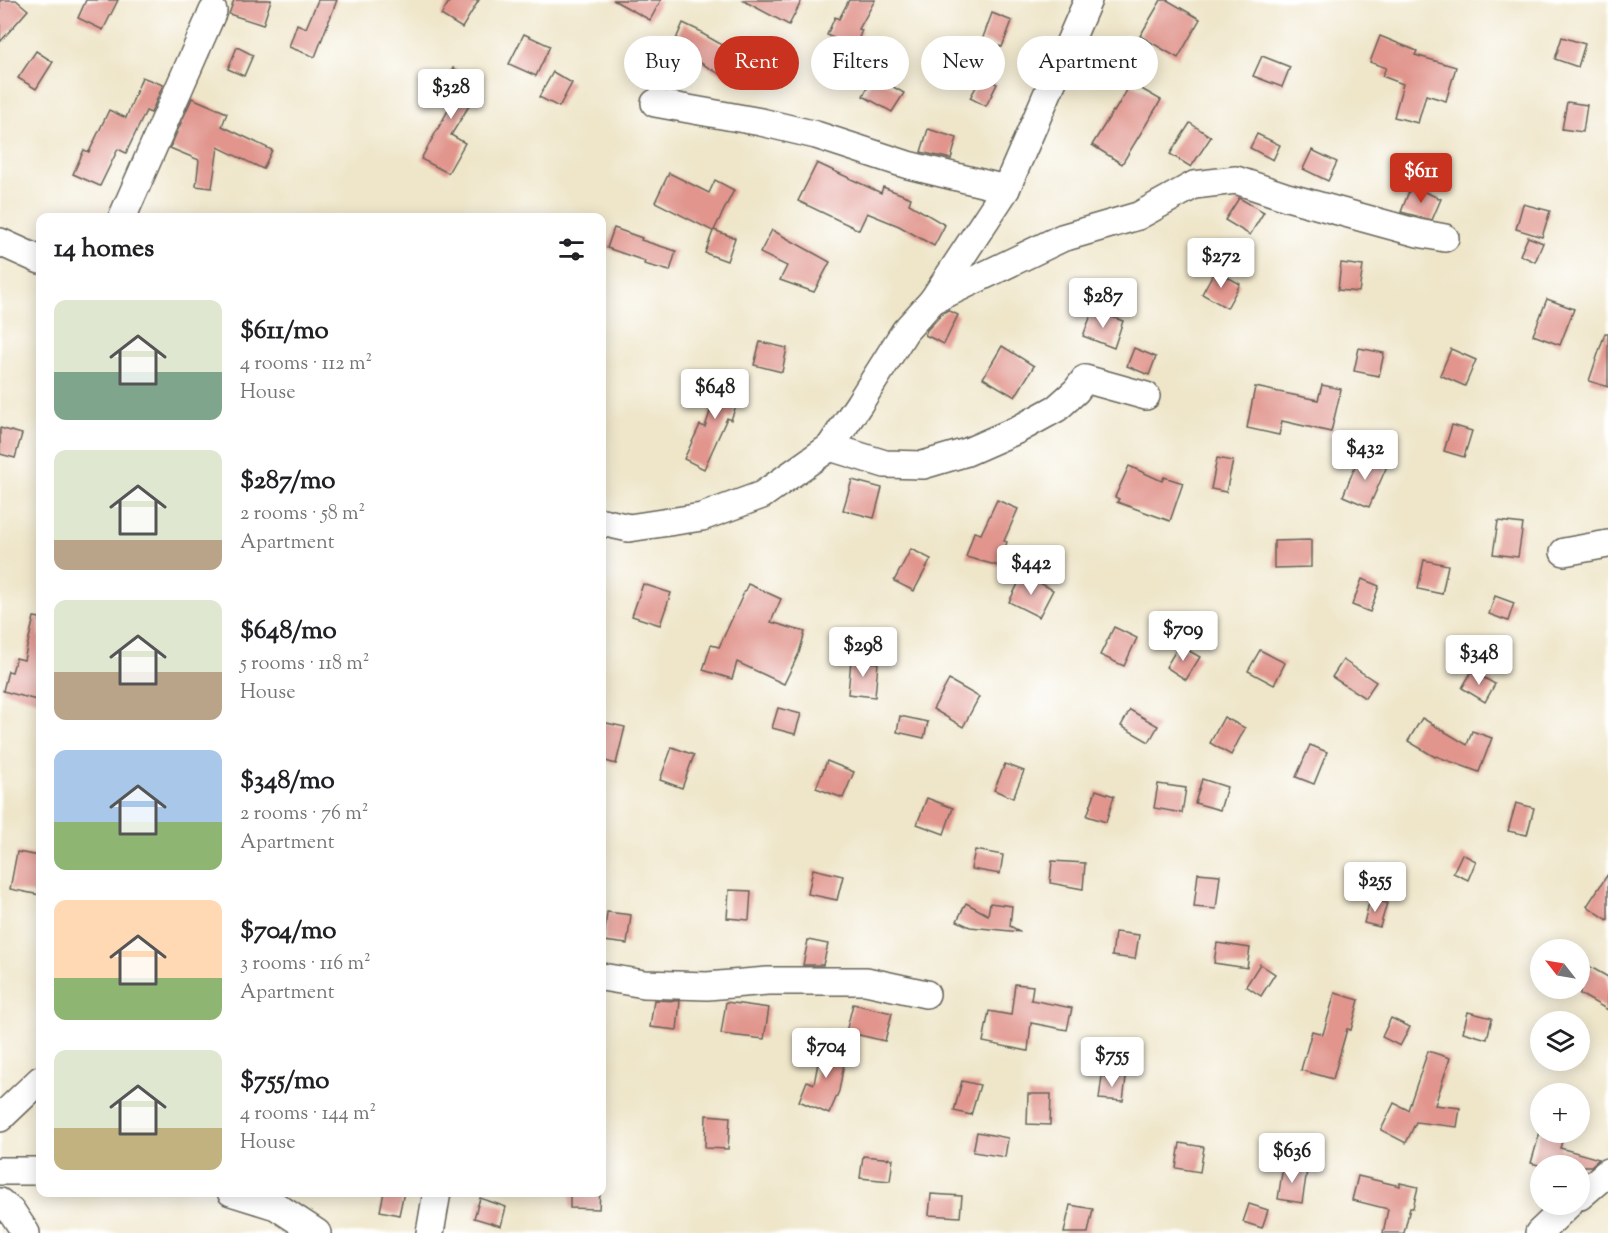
<!DOCTYPE html>
<html lang="en">
<head>
<meta charset="utf-8">
<style>
  :root { --surface:#fff; --page:#f6f6f6; --text:#202124; --muted:#757577; --accent:#c8321e }
  body { margin:0; font-family:"Sorts Mill Goudy",serif; background:var(--page); color:var(--text); height:100vh; display:flex; flex-direction:column; font-size:22px; white-space:nowrap }
  * { box-sizing:border-box; margin:0 }
  p { font-size:20px; color:var(--muted) }
  .icon { flex:none; width:33px; height:33px; fill:none; stroke:currentColor; stroke-width:2; stroke-linecap:round; stroke-linejoin:round }
  .map { position:relative; flex:1; overflow:hidden }
  .side { position:absolute; left:36px; top:213px; width:570px; height:984px; display:flex; flex-direction:column; background:var(--surface); border-radius:12px; box-shadow:0 3px 15px #0003 }
  .side>* { flex:none }
  .guide { position:absolute; left:624px; top:36px; width:570px; height:54px; display:flex; gap:12px }
  .needle { width:39px; rotate:301deg }
  .buttons { position:absolute; left:1530px; top:939px; display:grid; gap:12px }
  .buttons a { display:grid; place-items:center; width:60px; height:60px; border-radius:50%; background:var(--surface); box-shadow:0 3px 15px #0003; font-size:30px }
  .price { position:absolute; translate:-50% -51px; padding:0 14px; border-radius:6px; background:#fff; color:#222; font-size:20px; line-height:39px; filter:drop-shadow(0 2px 3px #0008) }
  .price::after { content:''; position:absolute; left:50%; top:36px; width:18px; height:14px; margin-left:-9px; background:inherit; clip-path:polygon(0 0,100% 0,50% 100%) }
  .price.current { background:var(--accent); color:#fff }
  ul { padding:0; list-style:none }
  li { display:flex; align-items:center; gap:18px; height:150px; padding:0 18px }
  li span { display:grid; place-items:center; flex:none; width:168px; height:120px; border-radius:12px; color:#555 }
  li>.icon { margin-inline-start:auto }
  span .icon { width:72px; height:72px; fill:#fffc; stroke-width:1 }
  li b { font-size:26px }
  h2 { display:flex; justify-content:space-between; align-items:center; height:72px; padding:0 18px; font-size:26px }
  .tag { padding:0 21px; border-radius:27px; background:var(--surface); box-shadow:0 3px 15px #0003; font-size:21px; line-height:54px }
  .tag.current { background:var(--accent); color:#fff }
  .map>svg:first-child { display:block }
  .building { fill:#e1958d }
  .lines { fill:none; stroke-linecap:round; stroke-linejoin:round }
  .minor-casing { stroke:#666359; stroke-width:30 }
  .minor { stroke:#fff; stroke-width:27 }
</style>
</head>
<body>
<div class="map">
<svg width="1608" height="1233" viewBox="0 0 1608 1233">
  <rect width="100%" height="100%" fill="#fff"/>
  <filter id="ink" filterUnits="userSpaceOnUse"><feTurbulence type="fractalNoise" baseFrequency=".0167" numOctaves="2"/><feDisplacementMap in="SourceGraphic" scale="12" xChannelSelector="R" yChannelSelector="G"/><feConvolveMatrix kernelMatrix="1 2 1 2 8 2 1 2 1" color-interpolation-filters="sRGB"/></filter>
  <filter id="wash" filterUnits="userSpaceOnUse"><feTurbulence type="fractalNoise" baseFrequency=".008" numOctaves="4" result="noise"/><feDisplacementMap in="SourceGraphic" scale="24" xChannelSelector="R" yChannelSelector="G"/><feGaussianBlur stdDeviation="1.35" result="paint"/><feColorMatrix in="noise" values="0 0 0 0 0 0 0 0 0 0 0 0 0 0 0 0 0 1.4 0 .05"/><feComposite in="paint" operator="in"/></filter>
  <g filter="url(#wash)">
    <rect width="100%" height="100%" fill="#efe6ca"/>
    <g id="blocks">
      <!-- building -->
      <g class="building">
        <path d="M0,0H16L28,10L0,42Z"/>
        <path d="M86,0H118L103,30L78,18Z"/>
        <path d="M234,0H271L263,25L229,14Z"/>
        <path d="M318,0H337L315,57L289,47L297,24L306,28Z"/>
        <path d="M450,0H479L462,28L441,15Z"/>
        <path d="M613,0H661L650,20Z"/>
        <path d="M742,0H802L789,25Z"/>
        <path d="M849,0H875L859,29L862,30L855,48L827,35L835,17L839,19Z"/>
        <path d="M1161,0H1167L1200,19L1178,58L1140,36Z"/>
        <path d="M992,13L1012,21L1002,47L982,40Z"/>
        <path d="M683,23L702,32L701,33L749,60L735,83L694,59L676,91L656,88L649,83L663,58L667,60Z"/>
        <path d="M524,34L550,46L536,76L509,64Z"/>
        <path d="M1380,36L1417,51L1415,55L1456,67L1446,101L1426,95L1418,123L1394,117L1403,84L1382,76L1386,68L1370,62Z"/>
        <path d="M1562,37L1585,44L1578,67L1555,59Z"/>
        <path d="M237,47L253,55L244,76L228,69Z"/>
        <path d="M36,51L53,62L36,89L18,78Z"/>
        <path d="M1262,56L1290,67L1282,87L1253,76Z"/>
        <path d="M453,68L482,85L451,135L465,143L448,173L421,159L451,105L436,96Z"/>
        <path d="M553,72L572,83L559,107L539,97Z"/>
        <path d="M874,76L904,93L892,112L863,96Z"/>
        <path d="M982,76L997,84L986,106L970,98Z"/>
        <path d="M142,77L163,85L151,113L146,111L126,153L118,149L100,186L73,174L84,150L89,152L109,110L126,118Z"/>
        <path d="M1131,83L1161,100L1122,164L1092,145L1113,111L1114,112Z"/>
        <path d="M192,98L227,113L222,126L272,150L263,169L218,147L212,188L196,186L199,160L170,148Z"/>
        <path d="M1567,102L1587,105L1583,132L1562,129Z"/>
        <path d="M1190,123L1211,137L1191,167L1170,154Z"/>
        <path d="M928,129L957,138L951,159L921,152Z"/>
        <path d="M1257,134L1280,145L1273,160L1250,148Z"/>
        <path d="M1312,150L1337,162L1328,181L1303,169Z"/>
        <path d="M817,163L881,193L883,187L911,198L909,204L945,225L934,246L899,226L867,213L859,230L798,201Z"/>
        <path d="M669,173L709,193L715,180L734,190L714,230L735,238L727,261L705,253L713,231L655,202Z"/>
        <path d="M1411,186L1441,199L1432,220L1401,212Z"/>
        <path d="M1239,198L1264,212L1250,235L1225,220Z"/>
        <path d="M1523,204L1550,211L1542,237L1516,229Z"/>
        <path d="M614,228L642,238L641,240L676,251L670,271L644,264L645,261L607,248Z"/>
        <path d="M772,230L830,262L814,292L780,280L787,266L760,253Z"/>
        <path d="M1528,237L1543,243L1535,262L1520,255Z"/>
        <path d="M1341,263L1363,266L1359,292L1338,290Z"/>
        <path d="M1215,270L1240,284L1227,308L1202,294Z"/>
        <path d="M1547,299L1574,309L1560,345L1533,335Z"/>
        <path d="M948,310L958,315L944,344L925,335L927,330L943,313Z"/>
        <path d="M1093,310L1123,321L1114,348L1083,336Z"/>
        <path d="M1605,333H1608V387L1589,381Z"/>
        <path d="M760,342L787,348L782,372L754,365Z"/>
        <path d="M1002,346L1034,366L1015,397L983,378Z"/>
        <path d="M1134,348L1156,357L1149,375L1127,366Z"/>
        <path d="M1359,348L1384,353L1379,376L1354,371Z"/>
        <path d="M1451,349L1476,360L1465,386L1440,375Z"/>
        <path d="M723,373L745,381L731,420L727,418L704,469L684,459L700,425L705,427Z"/>
        <path d="M1322,385L1341,389L1331,432L1282,421L1279,435L1247,428L1255,387L1318,400Z"/>
        <path d="M1452,425L1472,431L1464,457L1444,451Z"/>
        <path d="M0,428L22,434L15,458L0,454Z"/>
        <path d="M1360,454L1387,466L1369,507L1343,496Z"/>
        <path d="M1217,458L1233,461L1226,492L1211,489Z"/>
        <path d="M1129,466L1162,481L1164,477L1183,483L1170,521L1117,502L1119,499L1115,497Z"/>
        <path d="M852,480L882,488L874,518L843,510Z"/>
        <path d="M997,500L1018,509L1004,541L1007,542L999,566L966,557L974,532L981,534Z"/>
        <path d="M1498,521L1523,524L1518,557L1493,554Z"/>
        <path d="M1311,540V567L1274,568V541Z"/>
        <path d="M911,549L931,559L914,591L894,581Z"/>
        <path d="M1424,560L1448,565L1442,594L1418,589Z"/>
        <path d="M1023,574L1053,590L1039,617L1009,602Z"/>
        <path d="M1362,579L1379,586L1370,612L1352,605Z"/>
        <path d="M643,584L671,593L660,625L632,616Z"/>
        <path d="M748,584L781,599L771,622L805,632L799,653L784,684L737,662L732,679L703,670L711,645L719,647Z"/>
        <path d="M1495,596L1514,603L1508,621L1489,614Z"/>
        <path d="M34,617L40,618V701L3,691L8,671L12,672L16,658L24,660Z"/>
        <path d="M1114,627L1137,638L1124,666L1100,655Z"/>
        <path d="M1179,645L1200,657L1186,680L1166,667Z"/>
        <path d="M1260,650L1285,663L1274,685L1248,671Z"/>
        <path d="M851,660L878,663L875,697L848,694Z"/>
        <path d="M1343,660L1376,682L1365,698L1332,677Z"/>
        <path d="M1472,671L1495,684L1485,702L1462,688Z"/>
        <path d="M949,680L979,697L963,727L933,709Z"/>
        <path d="M778,708L801,714L795,734L772,728Z"/>
        <path d="M1130,710L1158,726L1149,742L1121,726Z"/>
        <path d="M900,716L928,722L924,738L897,732Z"/>
        <path d="M1224,717L1245,728L1231,755L1210,743Z"/>
        <path d="M1422,718L1467,745L1472,731L1492,738L1479,772L1436,756L1435,757L1408,741Z"/>
        <path d="M602,722L625,727L616,764L602,760Z"/>
        <path d="M1310,745L1327,752L1314,784L1296,777Z"/>
        <path d="M672,747L694,755L682,788L660,780Z"/>
        <path d="M827,761L854,772L843,798L816,788Z"/>
        <path d="M1005,764L1024,771L1013,798L994,790Z"/>
        <path d="M1202,779L1227,787L1220,810L1195,803Z"/>
        <path d="M1158,784L1186,788L1182,813L1154,808Z"/>
        <path d="M1096,790L1114,796L1106,822L1087,816Z"/>
        <path d="M927,798L953,808L944,834L917,824Z"/>
        <path d="M1516,803L1534,808L1527,835L1508,831Z"/>
        <path d="M975,850L1003,855L1000,874L971,869Z"/>
        <path d="M17,852L40,856V895L10,889Z"/>
        <path d="M1462,854L1476,861L1468,880L1453,873Z"/>
        <path d="M1052,861L1085,863L1083,889L1050,883Z"/>
        <path d="M813,869L843,876L837,900L808,894Z"/>
        <path d="M1198,873L1220,875L1216,909L1194,907Z"/>
        <path d="M1608,874V920L1587,906Z"/>
        <path d="M729,890L751,891L749,920L727,918Z"/>
        <path d="M1370,899L1387,903L1380,927L1364,923Z"/>
        <path d="M966,903L988,915L990,903L1012,906L1010,926L1021,932L970,927L957,921Z"/>
        <path d="M607,912L631,915L627,944L604,941Z"/>
        <path d="M1115,932L1139,935L1135,959L1112,956Z"/>
        <path d="M808,940L828,944L823,965H803Z"/>
        <path d="M1217,943L1250,948L1247,968L1214,963Z"/>
        <path d="M1580,961L1608,977V1010L1580,994Z"/>
        <path d="M1260,964L1275,974L1261,996L1246,986Z"/>
        <path d="M1015,984L1033,986L1031,1000L1072,1008L1067,1030L1031,1023L1028,1051L983,1042L989,1011L1011,1015Z"/>
        <path d="M1335,993L1359,1000L1351,1030L1347,1029L1333,1079L1301,1070L1312,1031L1323,1034Z"/>
        <path d="M654,1000L680,1001L677,1030L650,1027Z"/>
        <path d="M726,1002L769,1008L764,1039L721,1034Z"/>
        <path d="M853,1004L892,1013L885,1041L846,1032Z"/>
        <path d="M1468,1012L1492,1018L1487,1039L1463,1032Z"/>
        <path d="M1391,1018L1410,1027L1400,1046L1382,1037Z"/>
        <path d="M822,1042L847,1047L839,1091L829,1114L799,1101L807,1081L814,1084Z"/>
        <path d="M1428,1051L1450,1058L1435,1105L1460,1108L1457,1127L1416,1122L1406,1143L1381,1130L1394,1103L1408,1110Z"/>
        <path d="M1102,1076L1126,1078L1123,1101L1099,1099Z"/>
        <path d="M962,1081L980,1085L971,1115L954,1111Z"/>
        <path d="M1028,1094H1051L1050,1125L1027,1124Z"/>
        <path d="M706,1115L730,1117L728,1149L705,1148Z"/>
        <path d="M977,1132L1008,1138L1005,1157L973,1152Z"/>
        <path d="M1540,1132H1565L1560,1148L1599,1159L1591,1166H1542L1531,1163Z"/>
        <path d="M1180,1143L1204,1147L1200,1172L1176,1168Z"/>
        <path d="M863,1156L893,1159L890,1181L860,1178Z"/>
        <path d="M1283,1166L1307,1170L1302,1203L1278,1199Z"/>
        <path d="M1358,1176L1400,1186V1183L1418,1187L1413,1208H1410L1404,1233H1383L1388,1209L1352,1200Z"/>
        <path d="M384,1192H404L399,1215L380,1211Z"/>
        <path d="M570,1192H600L599,1209L570,1208Z"/>
        <path d="M931,1194L962,1196L960,1217L929,1215Z"/>
        <path d="M480,1198L506,1207L501,1226L474,1218Z"/>
        <path d="M1249,1204L1268,1210L1262,1228L1243,1222Z"/>
        <path d="M1070,1205L1093,1209L1088,1233H1064Z"/>
      </g>
    </g>
  </g>
  <g filter="url(#ink)">
    <use href="#blocks" fill-opacity="0" stroke="#666359" stroke-width="1.5"/>
    <g class="lines">
      <!-- minor casing -->
      <g class="minor-casing">
        <g id="minor">
          <path d="M655,103L761,122L816,135L908,165L1006,189"/>
          <path d="M122,218L213,11"/>
          <path d="M0,242L40,260"/>
          <path d="M933,300L1062,238L1138,216L1194,185L1236,180L1287,197L1418,233L1445,238"/>
          <path d="M830,447L885,464L923,465L967,452L1017,430L1057,408L1076,391L1085,379L1146,396"/>
          <path d="M602,522L629,528L702,517L762,495L830,447L859,404L905,331L933,300L1006,189L1088,0"/>
          <path d="M1564,552L1608,544"/>
          <path d="M602,977L644,984L707,986L768,981H866L926,994"/>
          <path d="M0,1118L40,1080"/>
          <path d="M0,1171H40"/>
          <path d="M231,1192L276,1206L317,1233"/>
          <path d="M1580,1196L1608,1172"/>
          <path d="M0,1202L12,1212L26,1233"/>
          <path d="M430,1233L437,1192"/>
          <path d="M1539,1233L1569,1204"/>
        </g>
      </g>
      <!-- minor -->
      <use href="#minor" class="minor"/>
    </g>
  </g>
</svg>
<div class="buttons">
<a><svg class="needle" viewBox="-14 -14 28 28"><path d="M0-13l5 13h-10z" fill="#e53935"/><path d="M0 13l5-13h-10z" fill="#757577"/></svg></a>
<a><svg class="icon" aria-label="layers" viewBox="0 0 24 24"><path d="M12 4l9 5-9 5-9-5zM3 14l9 5 9-5"/></svg></a>
<a>+</a>
<a>−</a>
</div>
<b class="price" style="left:451px;top:120px">$328</b>
<b class="price current" style="left:1421px;top:204px">$611</b>
<b class="price" style="left:1221px;top:289px">$272</b>
<b class="price" style="left:1103px;top:329px">$287</b>
<b class="price" style="left:715px;top:420px">$648</b>
<b class="price" style="left:1365px;top:481px">$432</b>
<b class="price" style="left:1031px;top:596px">$442</b>
<b class="price" style="left:1183px;top:662px">$709</b>
<b class="price" style="left:863px;top:678px">$298</b>
<b class="price" style="left:1479px;top:686px">$348</b>
<b class="price" style="left:1375px;top:913px">$255</b>
<b class="price" style="left:826px;top:1079px">$704</b>
<b class="price" style="left:1112px;top:1088px">$755</b>
<b class="price" style="left:1292px;top:1184px">$636</b>
<div class="guide">
<a class="tag">Buy</a>
<a class="tag current">Rent</a>
<a class="tag">Filters</a>
<a class="tag">New</a>
<a class="tag">Apartment</a>
</div>
<section class="side">
<h2>14 homes<svg class="icon" aria-label="filters" viewBox="0 0 24 24"><path d="M4 7h16M4 17h16"/><circle cx="9" cy="7" r="2"/><circle cx="15" cy="17" r="2"/></svg></h2>
<ul>
<li><span style="background:linear-gradient(#dfe7d0 60%,#7fa58c 0)"><svg class="icon" aria-label="home" viewBox="0 0 24 24"><path d="M3 11l9-7 9 7M6 9v11h12V9"/></svg></span><div><b>$611/mo</b><p>4 rooms · 112 m²</p><p>House</p></div></li>
<li><span style="background:linear-gradient(#dfe7d0 75%,#b9a48a 0)"><svg class="icon" aria-label="home" viewBox="0 0 24 24"><path d="M3 11l9-7 9 7M6 9v11h12V9"/></svg></span><div><b>$287/mo</b><p>2 rooms · 58 m²</p><p>Apartment</p></div></li>
<li><span style="background:linear-gradient(#dfe7d0 60%,#b9a48a 0)"><svg class="icon" aria-label="home" viewBox="0 0 24 24"><path d="M3 11l9-7 9 7M6 9v11h12V9"/></svg></span><div><b>$648/mo</b><p>5 rooms · 118 m²</p><p>House</p></div></li>
<li><span style="background:linear-gradient(#a9c7e8 60%,#8fb573 0)"><svg class="icon" aria-label="home" viewBox="0 0 24 24"><path d="M3 11l9-7 9 7M6 9v11h12V9"/></svg></span><div><b>$348/mo</b><p>2 rooms · 76 m²</p><p>Apartment</p></div></li>
<li><span style="background:linear-gradient(#ffd9b3 65%,#8fb573 0)"><svg class="icon" aria-label="home" viewBox="0 0 24 24"><path d="M3 11l9-7 9 7M6 9v11h12V9"/></svg></span><div><b>$704/mo</b><p>3 rooms · 116 m²</p><p>Apartment</p></div></li>
<li><span style="background:linear-gradient(#dfe7d0 65%,#c2b280 0)"><svg class="icon" aria-label="home" viewBox="0 0 24 24"><path d="M3 11l9-7 9 7M6 9v11h12V9"/></svg></span><div><b>$755/mo</b><p>4 rooms · 144 m²</p><p>House</p></div></li>
</ul>
</section>
</div>
</body>
</html>
